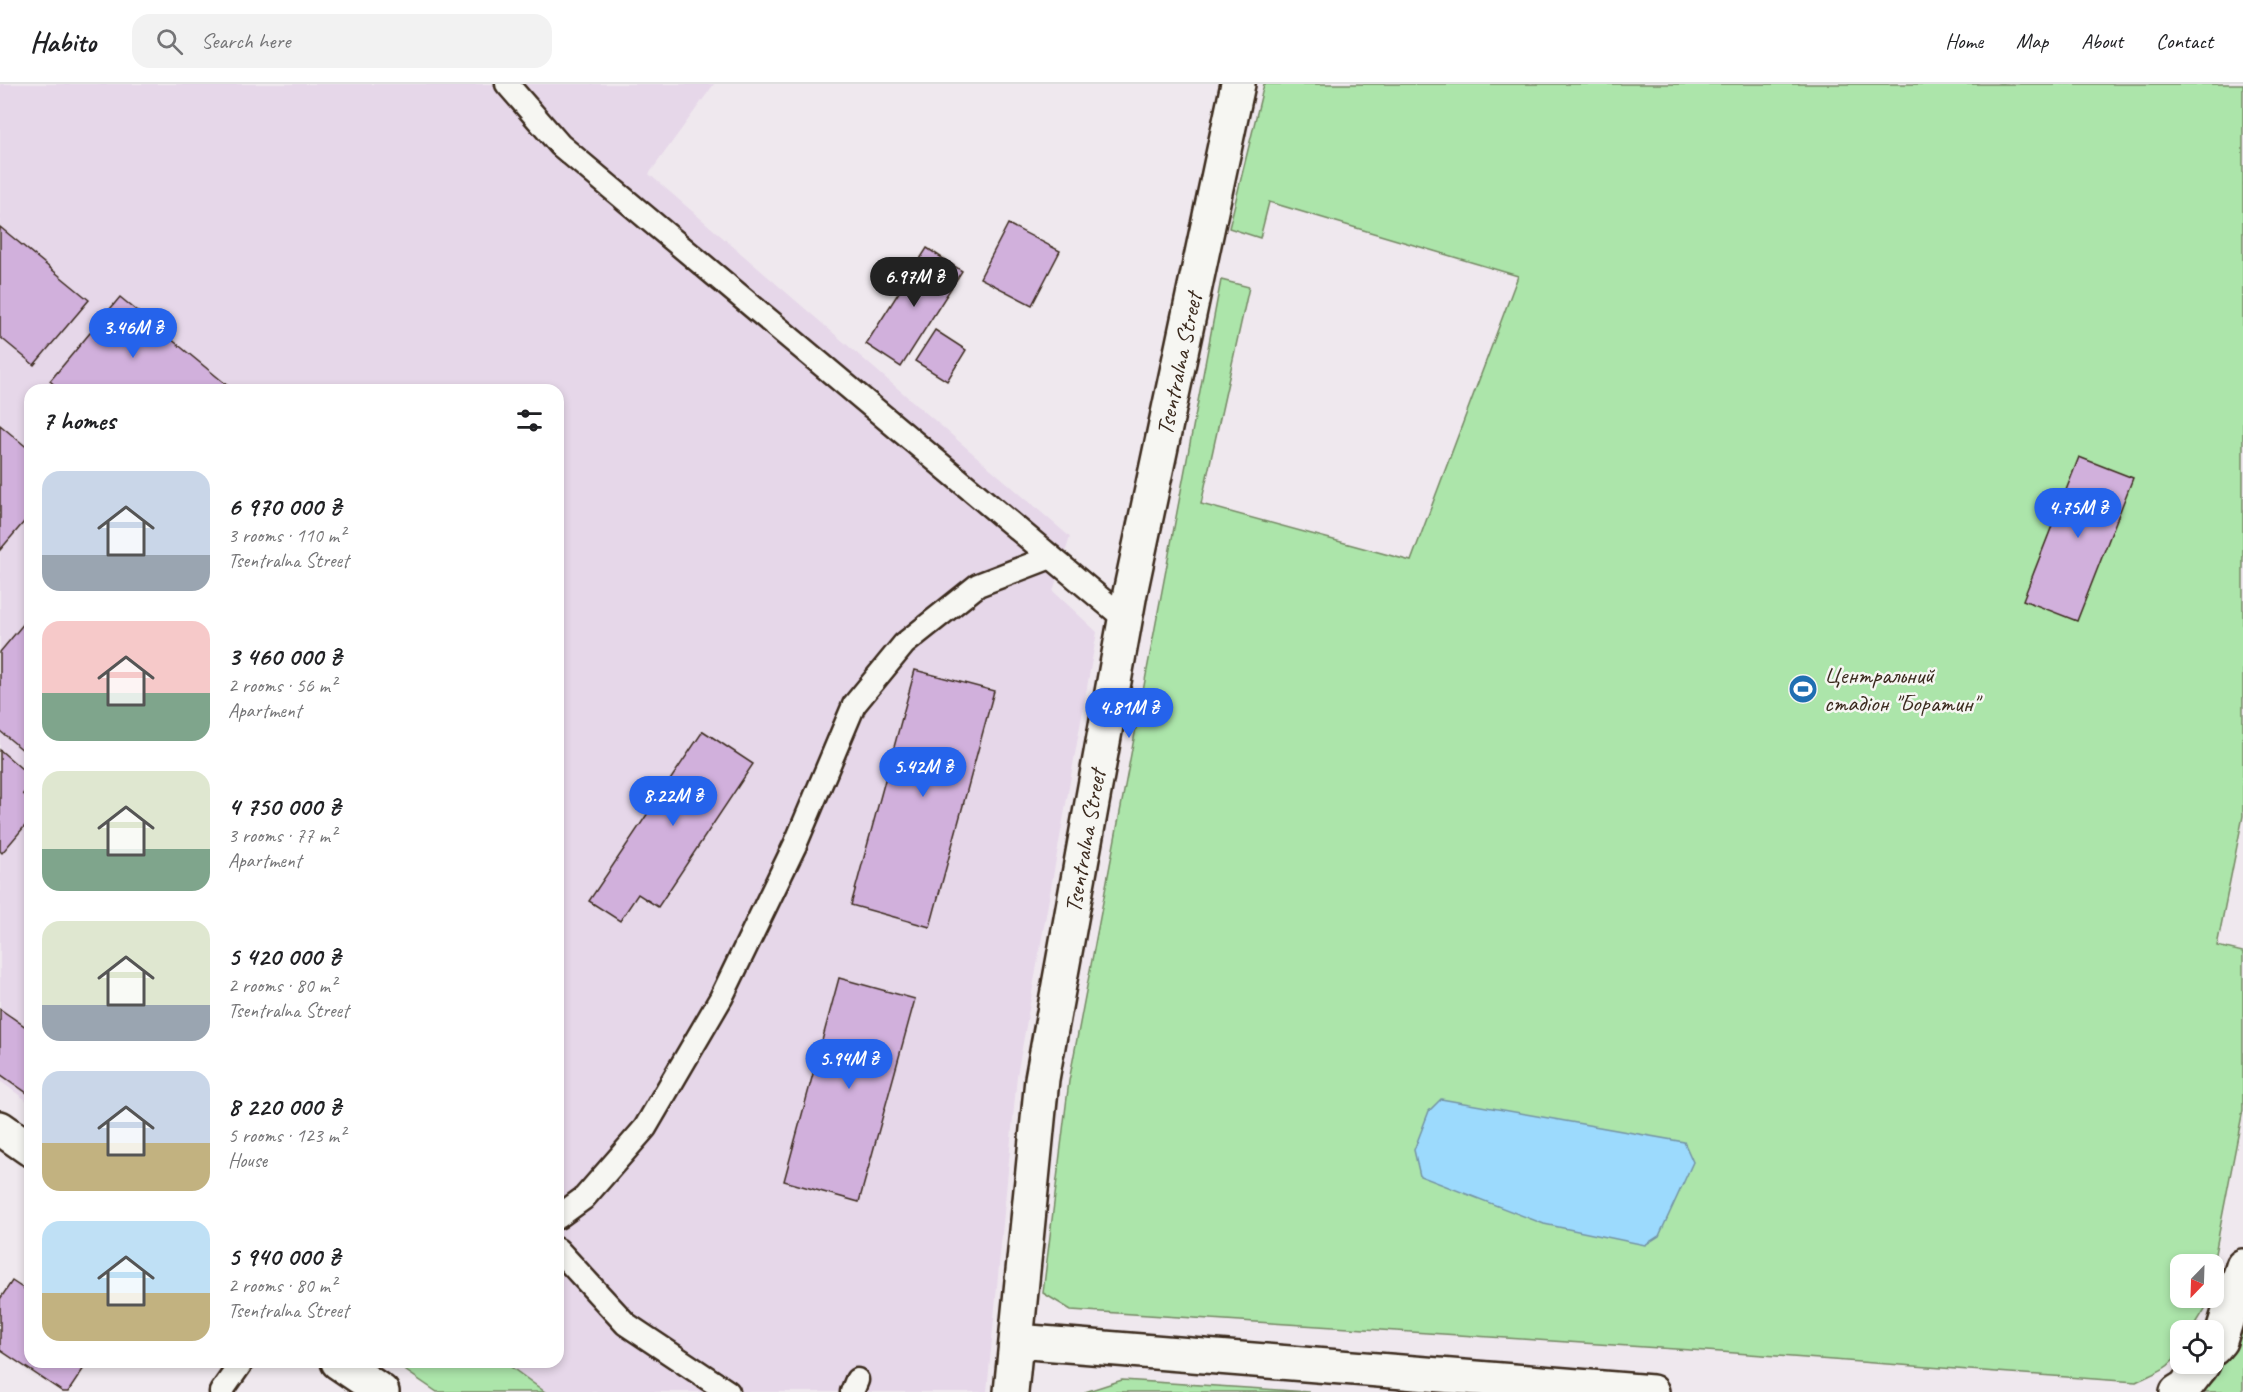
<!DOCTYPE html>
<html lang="en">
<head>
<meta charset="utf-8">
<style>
  :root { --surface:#fff; --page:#f2f2f2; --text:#202124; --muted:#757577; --line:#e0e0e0; --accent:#2563eb }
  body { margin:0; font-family:Caveat,sans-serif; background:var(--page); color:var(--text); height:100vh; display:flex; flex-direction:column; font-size:22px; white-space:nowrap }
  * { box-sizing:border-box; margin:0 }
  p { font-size:20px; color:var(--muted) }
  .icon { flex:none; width:33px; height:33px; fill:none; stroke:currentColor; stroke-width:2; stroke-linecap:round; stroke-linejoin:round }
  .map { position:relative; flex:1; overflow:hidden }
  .drawer { position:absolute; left:24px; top:300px; width:540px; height:984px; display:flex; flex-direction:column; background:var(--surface); border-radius:18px; box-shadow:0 3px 9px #0003 }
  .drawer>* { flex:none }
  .needle { width:39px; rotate:203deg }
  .controls { position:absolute; left:2170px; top:1170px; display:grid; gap:12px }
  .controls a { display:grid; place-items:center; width:54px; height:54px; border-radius:12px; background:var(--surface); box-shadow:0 3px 9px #0003; font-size:30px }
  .price { position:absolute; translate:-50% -51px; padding:0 14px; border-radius:21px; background:var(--accent); color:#fff; font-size:20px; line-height:39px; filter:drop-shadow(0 2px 3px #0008) }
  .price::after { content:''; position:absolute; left:50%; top:36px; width:18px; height:14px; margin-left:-9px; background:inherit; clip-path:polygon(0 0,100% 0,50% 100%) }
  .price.current { background:#222; color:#fff }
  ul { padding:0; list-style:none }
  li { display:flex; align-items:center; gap:18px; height:150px; padding:0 18px }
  li span { display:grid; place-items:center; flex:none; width:168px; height:120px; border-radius:18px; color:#555 }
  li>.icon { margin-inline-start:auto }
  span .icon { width:72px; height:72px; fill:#fffc; stroke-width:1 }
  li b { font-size:26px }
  h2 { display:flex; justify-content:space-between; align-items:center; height:72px; padding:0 18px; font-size:26px }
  header { display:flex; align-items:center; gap:36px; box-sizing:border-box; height:84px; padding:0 30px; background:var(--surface); border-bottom:2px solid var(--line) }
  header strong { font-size:28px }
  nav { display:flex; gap:33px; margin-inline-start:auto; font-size:21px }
  .search { width:420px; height:54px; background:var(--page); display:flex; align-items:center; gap:15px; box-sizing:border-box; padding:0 21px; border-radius:18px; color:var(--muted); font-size:22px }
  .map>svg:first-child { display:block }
  .built { fill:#e6d7e9 }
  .green { fill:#ace5aa; stroke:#748864; stroke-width:1.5 }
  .water { fill:#9cdafd; stroke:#7594a4; stroke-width:1.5 }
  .building { fill:#d1b0dc; stroke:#3b2a1e; stroke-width:1.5 }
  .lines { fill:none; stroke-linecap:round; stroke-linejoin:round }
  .lane-casing { stroke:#3b2a1e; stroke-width:27 }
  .street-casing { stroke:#3b2a1e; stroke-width:38 }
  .secondary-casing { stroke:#3b2a1e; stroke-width:38 }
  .lane { stroke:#f6f6f2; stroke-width:22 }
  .street { stroke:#f6f6f2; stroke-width:33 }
  .secondary { stroke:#f6f6f2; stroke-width:33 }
  .labels { text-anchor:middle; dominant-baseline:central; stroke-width:5; stroke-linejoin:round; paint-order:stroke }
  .street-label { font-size:24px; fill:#3b2a1e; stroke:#f6f6f2 }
  .poi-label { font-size:24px; fill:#3b2a1e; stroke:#f6f6f2; text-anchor:start }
</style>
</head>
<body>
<header>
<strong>Habito</strong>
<div class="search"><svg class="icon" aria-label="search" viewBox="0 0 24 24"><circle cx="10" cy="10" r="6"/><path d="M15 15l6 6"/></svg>Search here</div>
<nav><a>Home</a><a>Map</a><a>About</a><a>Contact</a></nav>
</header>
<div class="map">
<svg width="2243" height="1308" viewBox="0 0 2243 1308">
  <rect width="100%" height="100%" fill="#efe8ee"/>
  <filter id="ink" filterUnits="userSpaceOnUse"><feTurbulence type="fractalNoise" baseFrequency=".0167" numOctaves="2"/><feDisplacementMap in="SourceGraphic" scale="12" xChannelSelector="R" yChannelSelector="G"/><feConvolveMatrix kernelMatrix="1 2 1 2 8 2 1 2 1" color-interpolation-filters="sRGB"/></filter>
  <g filter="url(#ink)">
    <!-- built -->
    <path class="built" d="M0,0H714L649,90L1070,453L1053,507L1097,548L1017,992L987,1308H545L504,1278H558V306H30V1019L0,997Z"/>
    <!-- green -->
    <g class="green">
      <path d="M1264,0H2243V732L2217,862L2243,868V1026L2213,1180H2181V1214H2207L2205,1225L2192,1246H2181C2181,1283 2164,1284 2136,1298L1721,1268L1071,1226L1043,1209L1069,997L1221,196L1249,203L1201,420L1411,477L1518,192L1269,118L1260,154L1229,144Z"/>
      <path d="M2243,1243V1308H2201L2215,1295Z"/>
      <path d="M393,1278H504L545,1308H437Z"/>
      <path d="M1122,1296L1309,1308H1085Z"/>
    </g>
    <!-- water -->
    <path class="water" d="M1441,1015L1684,1058L1693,1078L1659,1152L1645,1161L1544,1140L1420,1092L1414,1066L1429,1027Z"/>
    <!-- building -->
    <g class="building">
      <path d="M1008,140L1060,167L1032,221L980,194Z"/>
      <path d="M0,143L89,216L34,281L0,253Z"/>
      <path d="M927,164L962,187L901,283L866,260Z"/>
      <path d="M120,213L233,306H60L50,297Z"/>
      <path d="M935,246L966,266L947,297L915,277Z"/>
      <path d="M0,341L30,366V431L0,466Z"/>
      <path d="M2079,373L2133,394L2077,537L2023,516Z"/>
      <path d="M30,532V672L0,647V568Z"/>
      <path d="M915,586L994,607L930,843L851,821Z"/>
      <path d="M703,647L753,680L658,823L638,810L620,837L589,817Z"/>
      <path d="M0,666L30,692V702L23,710L30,716V736L2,769L0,767Z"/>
      <path d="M839,894L915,915L859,1118L784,1097Z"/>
      <path d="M0,925L30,946V1011L0,990Z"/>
      <path d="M12,1197L30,1209V1278H88L68,1308H63L0,1266V1215Z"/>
    </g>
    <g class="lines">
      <!-- lane casing -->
      <g class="lane-casing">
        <g id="lane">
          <path d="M507,0L560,61L1125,535"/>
          <path d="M558,1133L584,1114L645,1044L721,914L795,761L854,621L904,560L978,501L1051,473"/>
          <path d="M558,1166L626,1240L728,1308"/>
          <path d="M221,1308L242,1278"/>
          <path d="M852,1308L857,1296"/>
        </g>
      </g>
      <!-- street casing -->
      <g class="street-casing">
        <g id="street">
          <path d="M0,1044L30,1065"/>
          <path d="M1017,1257L1652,1308"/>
          <path d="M2214,1264L2220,1257L2243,1182"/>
          <path d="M338,1278L382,1308"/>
          <path d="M2177,1308L2185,1303L2203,1280"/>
        </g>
      </g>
      <!-- secondary casing -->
      <g class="secondary-casing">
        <path id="secondary" d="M1011,1308L1042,995L1130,509L1238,0"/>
      </g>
      <!-- lane -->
      <use href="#lane" class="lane"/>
      <!-- street -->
      <use href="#street" class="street"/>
      <!-- secondary -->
      <use href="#secondary" class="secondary"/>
    </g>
  </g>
  <!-- icons -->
  <defs>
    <g id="stadium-disc" transform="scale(1.5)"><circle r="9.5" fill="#1f6fb2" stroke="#f6f6f2"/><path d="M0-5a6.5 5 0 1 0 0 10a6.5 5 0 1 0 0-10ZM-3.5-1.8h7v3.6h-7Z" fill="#fff"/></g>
  </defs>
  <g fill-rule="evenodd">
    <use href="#stadium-disc" x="1803" y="605"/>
  </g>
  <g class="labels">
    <!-- street labels -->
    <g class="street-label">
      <text transform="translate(1179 280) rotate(-78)">Tsentralna Street</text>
      <text transform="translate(1085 757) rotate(-80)">Tsentralna Street</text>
    </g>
    <!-- poi labels -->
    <g class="poi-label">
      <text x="1824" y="591">Центральний<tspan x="1824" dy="28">стадіон "Боратин"</tspan></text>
    </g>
  </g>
</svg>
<div class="controls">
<a><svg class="needle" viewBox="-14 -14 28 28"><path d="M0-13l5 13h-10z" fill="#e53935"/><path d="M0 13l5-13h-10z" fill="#757577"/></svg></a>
<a><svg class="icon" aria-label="locate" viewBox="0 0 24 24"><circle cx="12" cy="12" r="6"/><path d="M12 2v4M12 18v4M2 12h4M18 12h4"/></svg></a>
</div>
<b class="price current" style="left:914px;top:224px">6.97M ₴</b>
<b class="price" style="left:133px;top:275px">3.46M ₴</b>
<b class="price" style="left:2078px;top:455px">4.75M ₴</b>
<b class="price" style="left:1129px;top:655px">4.81M ₴</b>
<b class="price" style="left:923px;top:714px">5.42M ₴</b>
<b class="price" style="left:673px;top:743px">8.22M ₴</b>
<b class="price" style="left:849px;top:1006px">5.94M ₴</b>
<section class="drawer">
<h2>7 homes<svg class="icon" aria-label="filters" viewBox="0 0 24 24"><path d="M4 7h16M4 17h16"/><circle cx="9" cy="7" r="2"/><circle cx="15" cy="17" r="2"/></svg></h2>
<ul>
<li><span style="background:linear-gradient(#c9d6e8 70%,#9aa5b1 0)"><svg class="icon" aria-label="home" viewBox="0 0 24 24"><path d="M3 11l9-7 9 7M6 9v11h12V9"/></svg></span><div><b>6 970 000 ₴</b><p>3 rooms · 110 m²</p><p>Tsentralna Street</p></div></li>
<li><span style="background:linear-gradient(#f6c9c9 60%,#7fa58c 0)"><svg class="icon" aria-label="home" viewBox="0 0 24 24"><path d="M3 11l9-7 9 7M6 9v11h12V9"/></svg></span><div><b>3 460 000 ₴</b><p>2 rooms · 56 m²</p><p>Apartment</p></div></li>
<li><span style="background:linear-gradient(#dfe7d0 65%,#7fa58c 0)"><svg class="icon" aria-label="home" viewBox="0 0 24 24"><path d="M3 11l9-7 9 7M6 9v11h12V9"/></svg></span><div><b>4 750 000 ₴</b><p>3 rooms · 77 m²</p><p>Apartment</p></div></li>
<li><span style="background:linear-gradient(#dfe7d0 70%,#9aa5b1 0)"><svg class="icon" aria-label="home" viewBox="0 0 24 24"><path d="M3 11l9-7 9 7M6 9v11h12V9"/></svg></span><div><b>5 420 000 ₴</b><p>2 rooms · 80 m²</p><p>Tsentralna Street</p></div></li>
<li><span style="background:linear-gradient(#c9d6e8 60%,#c2b280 0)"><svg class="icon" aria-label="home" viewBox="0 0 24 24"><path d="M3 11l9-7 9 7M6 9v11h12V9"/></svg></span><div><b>8 220 000 ₴</b><p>5 rooms · 123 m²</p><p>House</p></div></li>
<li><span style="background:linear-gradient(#bfe0f5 60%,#c2b280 0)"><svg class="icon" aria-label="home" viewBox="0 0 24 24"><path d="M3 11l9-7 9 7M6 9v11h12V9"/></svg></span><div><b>5 940 000 ₴</b><p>2 rooms · 80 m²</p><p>Tsentralna Street</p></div></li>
</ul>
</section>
</div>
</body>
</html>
